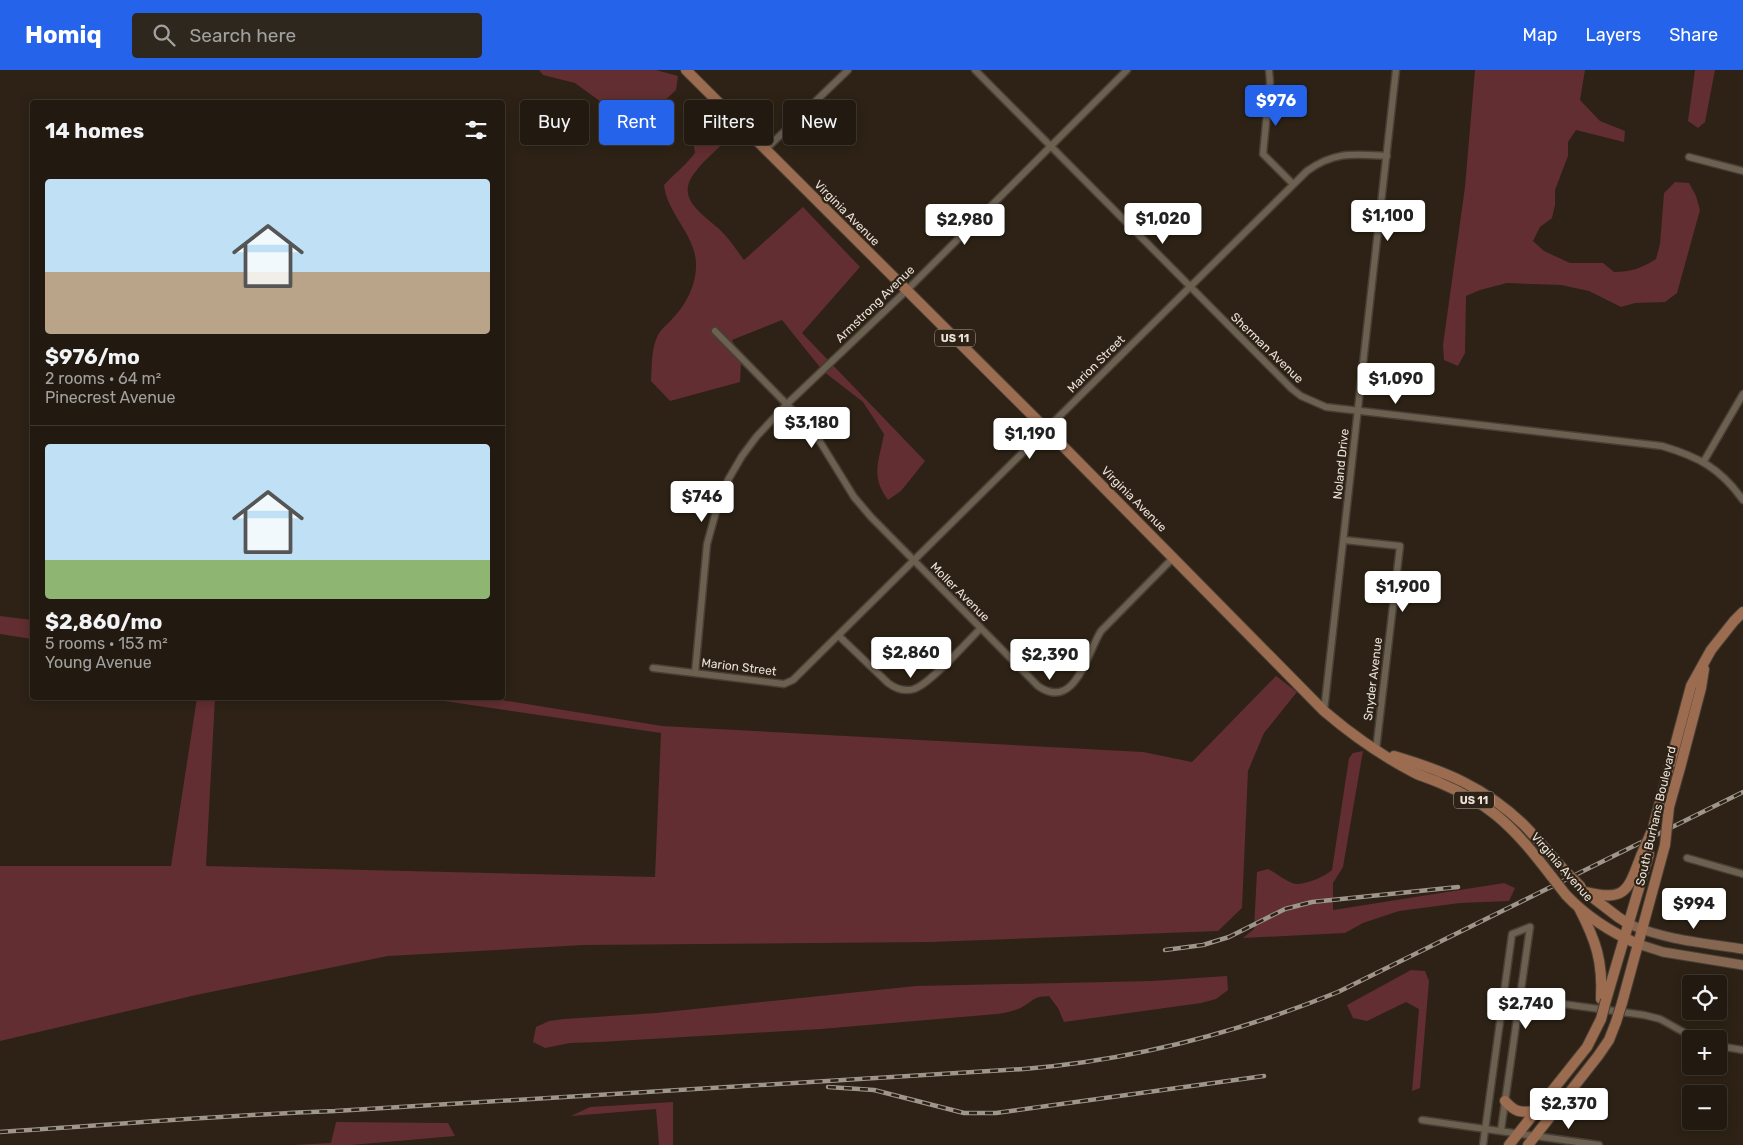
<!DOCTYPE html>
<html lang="en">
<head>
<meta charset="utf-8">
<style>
  :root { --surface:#221a10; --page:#2e271e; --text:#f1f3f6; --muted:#a2a19f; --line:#3f3830; --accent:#2563eb }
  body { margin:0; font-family:Rubik,sans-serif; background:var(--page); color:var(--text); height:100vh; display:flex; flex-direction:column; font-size:19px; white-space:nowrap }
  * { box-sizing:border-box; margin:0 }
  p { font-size:16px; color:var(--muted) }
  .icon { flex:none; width:28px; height:28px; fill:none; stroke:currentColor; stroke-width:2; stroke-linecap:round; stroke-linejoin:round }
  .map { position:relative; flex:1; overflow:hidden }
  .panel { position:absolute; left:30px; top:30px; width:475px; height:600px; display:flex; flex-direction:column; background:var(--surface); border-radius:5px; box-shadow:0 2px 12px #0003,0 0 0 1px var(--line) }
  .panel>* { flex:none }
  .guide { position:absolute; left:520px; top:30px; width:475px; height:45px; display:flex; gap:10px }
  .controls { position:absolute; left:1682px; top:905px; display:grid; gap:10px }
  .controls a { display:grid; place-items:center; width:45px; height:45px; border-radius:5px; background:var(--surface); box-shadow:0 2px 12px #0003,0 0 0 1px var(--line); font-size:25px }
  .price { position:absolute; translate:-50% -42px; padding:0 11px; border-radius:5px; background:#fff; color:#222; font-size:16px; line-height:32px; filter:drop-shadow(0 1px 2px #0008) }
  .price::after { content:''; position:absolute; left:50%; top:30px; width:15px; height:11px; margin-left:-8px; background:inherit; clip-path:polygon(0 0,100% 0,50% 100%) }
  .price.on { background:var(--accent); color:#fff }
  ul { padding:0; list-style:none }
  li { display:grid; align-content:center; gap:10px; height:265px; padding:0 15px }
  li+li { border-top:1px solid var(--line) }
  li span { display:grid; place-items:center; height:155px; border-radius:5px; color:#555 }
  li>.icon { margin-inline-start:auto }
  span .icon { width:90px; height:90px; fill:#fffc; stroke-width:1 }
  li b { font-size:21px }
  h2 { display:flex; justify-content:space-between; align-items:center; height:60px; padding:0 15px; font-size:21px }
  .pill { padding:0 18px; border-radius:5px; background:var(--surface); box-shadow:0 2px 12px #0003,0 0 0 1px var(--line); font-size:18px; line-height:45px }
  .pill.on { background:var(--accent); color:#fff }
  header { display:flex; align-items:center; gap:30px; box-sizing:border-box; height:70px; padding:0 25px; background:var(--accent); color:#fff }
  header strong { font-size:24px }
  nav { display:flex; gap:28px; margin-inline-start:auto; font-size:18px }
  .search { width:350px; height:45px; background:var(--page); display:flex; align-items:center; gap:12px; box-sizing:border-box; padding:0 18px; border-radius:5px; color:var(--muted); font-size:19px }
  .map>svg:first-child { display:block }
  .green { fill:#622e31 }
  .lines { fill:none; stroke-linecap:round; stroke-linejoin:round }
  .street-casing { stroke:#483f36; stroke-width:9 }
  .secondary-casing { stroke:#483f36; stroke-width:11 }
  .primary-casing { stroke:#483f36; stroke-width:12 }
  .street { stroke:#6c6051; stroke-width:6 }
  .secondary { stroke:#846651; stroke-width:9 }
  .primary { stroke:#9c6c50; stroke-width:10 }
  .rail-casing { stroke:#9e968b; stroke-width:4.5 }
  .rail { stroke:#2d2215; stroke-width:2.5; stroke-dasharray:8; stroke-linecap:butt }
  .primary-bridge-casing { stroke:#483f36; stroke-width:12; stroke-linecap:butt }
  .primary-bridge { stroke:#9c6c50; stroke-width:10 }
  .labels { text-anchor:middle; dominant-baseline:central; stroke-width:4.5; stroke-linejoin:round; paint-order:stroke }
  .shield { fill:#2d2215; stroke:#b1a89e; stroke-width:1 }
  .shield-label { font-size:11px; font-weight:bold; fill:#e9e2d9 }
  .street-label { font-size:12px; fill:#e9e2d9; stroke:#2d2215 }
</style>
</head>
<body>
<header>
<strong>Homiq</strong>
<div class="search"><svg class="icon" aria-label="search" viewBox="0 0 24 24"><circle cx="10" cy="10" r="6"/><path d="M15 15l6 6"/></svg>Search here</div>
<nav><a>Map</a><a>Layers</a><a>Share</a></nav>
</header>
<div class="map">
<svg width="1743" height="1075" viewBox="0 0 1743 1075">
  <rect width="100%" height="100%" fill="#2d2215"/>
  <!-- green -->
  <g class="green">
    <path d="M539,0H656L678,6L676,20L654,41L642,49L627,51L575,13L543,5Z"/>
    <path d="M1475,0H1585L1580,30L1600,51L1625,61L1624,72L1576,60L1568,72V86L1555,120V135L1552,148L1540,157L1533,171L1544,181L1570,193H1603L1614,202C1631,202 1642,198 1656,189L1660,174L1664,123L1675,112L1689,113L1696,126L1700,140L1677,223L1665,232L1635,233L1621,237L1589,221L1561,215L1507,213L1480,220L1466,226L1465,283L1458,296L1444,290L1443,275L1465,117Z"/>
    <path d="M1695,0H1715L1705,52L1698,58L1688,51Z"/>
    <path d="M697,41C717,45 719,50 729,68C718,79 705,89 696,101C672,130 706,145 723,163C731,171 737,181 744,190L803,137L860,197L802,263L925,391L901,421L888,430C870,406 879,392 884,364L863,332L823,301L782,250L732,270L741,293L740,312L670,331L651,311C652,297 651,278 658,265C661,259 668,254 673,248C686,235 696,215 696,196C697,166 667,144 664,115C674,104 686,95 695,83C692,68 692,56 697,41Z"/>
    <path d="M0,546L32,550V569L0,564Z"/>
    <path d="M1276,606L1297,622L1264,663L1248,701L1242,838L1218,861L931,872L584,875L388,886L196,925L0,971V796H171L197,628H215L206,796L655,807L661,663L424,628H489L662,656L1143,682L1192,692Z"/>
    <path d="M1363,681L1343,797L1333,813V840L1504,813L1515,818L1509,831L1460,833L1399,841L1363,853L1345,863L1243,868L1254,859L1257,802L1268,799C1276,803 1284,810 1292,813C1302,817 1324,807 1332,800L1349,688L1353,683Z"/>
    <path d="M1411,900L1425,901L1429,911L1420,1018L1412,1021L1419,939L1406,932L1367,951L1353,948L1347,935Z"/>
    <path d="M1227,906L1228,920L1216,929L1201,933L1064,952L1058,938L1049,926C1033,927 1037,928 1024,936C1016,941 1006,943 997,944L821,959L600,972L570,973L545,978L533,972L536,957L549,951L564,949L656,943L916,916L1152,911Z"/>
    <path d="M673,1032V1075H659L656,1039L571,1046L590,1037Z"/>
    <path d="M336,1052L448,1053L455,1066L351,1075H294L331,1073Z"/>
  </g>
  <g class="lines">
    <!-- street casing -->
    <g class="street-casing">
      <g id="street">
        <path d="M975,0L1292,319L1301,326L1326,337L1662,376C1699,387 1720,398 1743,430"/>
        <path d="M1269,0L1270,12L1263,84L1293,114"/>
        <path d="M766,79L848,0"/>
        <path d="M1689,87L1743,101"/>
        <path d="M715,261L814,362L854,427L871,447L1038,616C1075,642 1087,583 1101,561L1174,487"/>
        <path d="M1704,391L1743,324"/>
        <path d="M1344,470L1400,476L1376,680"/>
        <path d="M839,566L888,613C896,619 904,622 914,619C929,615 967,572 980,559"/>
        <path d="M653,598L784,614L793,610L1307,101C1335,81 1354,84 1387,86"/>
        <path d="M695,603L707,474L719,431L728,410L742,386L757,366L787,334L907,220L1127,0"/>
        <path d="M1324,641L1396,0"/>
        <path d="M1687,788L1743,804"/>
        <path d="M1504,926L1644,945L1660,949L1696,969"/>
        <path d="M1719,976L1743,980"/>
        <path d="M1422,1050L1599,1075"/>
        <path d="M1501,1060L1530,857"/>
        <path d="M1483,1075L1512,864L1530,857"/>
      </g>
    </g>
    <!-- secondary casing -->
    <g class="secondary-casing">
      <g id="secondary">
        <path d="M1629,854C1665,870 1705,873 1743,879"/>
        <path d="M1638,874L1663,882L1743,895"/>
      </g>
    </g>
    <!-- primary casing -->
    <g class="primary-casing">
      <g id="primary">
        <path d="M686,0L1046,359L1324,641C1352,665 1382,686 1415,703C1423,707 1432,709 1440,713C1459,721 1480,732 1496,745C1518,763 1535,785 1552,807"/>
        <path d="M1394,686C1444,701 1485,717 1524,755C1538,769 1551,786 1565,801"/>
        <path d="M1680,698L1701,618L1704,599"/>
        <path d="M1653,758L1691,616L1711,580L1734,551L1743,542"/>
        <path d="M1586,822C1626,832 1628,820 1641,786"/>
        <path d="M1588,824L1618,847L1629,854"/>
        <path d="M1566,825C1587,847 1610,862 1638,874"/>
        <path d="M1579,838C1596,871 1603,891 1601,929"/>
        <path d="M1606,930L1649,784"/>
        <path d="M1622,933L1665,775"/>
        <path d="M1505,1031C1515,1042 1520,1043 1535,1041"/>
        <path d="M1509,1075L1587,977L1601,949"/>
        <path d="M1528,1075L1598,986L1609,970L1616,952"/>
      </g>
    </g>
    <!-- street -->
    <use href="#street" class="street"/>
    <!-- secondary -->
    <use href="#secondary" class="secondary"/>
    <!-- primary -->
    <use href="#primary" class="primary"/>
    <!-- rail casing -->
    <g class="rail-casing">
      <g id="rail">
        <path d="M1165,880L1203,875L1229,867L1285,839L1312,832L1458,817"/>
        <path d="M828,1017L874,1020L964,1043H996L1264,1006"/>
        <path d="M0,1062C112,1055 223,1045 335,1041L1024,999C1133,990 1237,963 1338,922L1743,722"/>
      </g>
    </g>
    <!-- rail -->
    <use href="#rail" class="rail"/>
    <!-- primary-bridge casing -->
    <g class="primary-bridge-casing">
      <g id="primary-bridge">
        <path d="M1665,775L1669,737L1680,698"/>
        <path d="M1641,786L1653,758"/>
        <path d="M1565,801L1581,817"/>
        <path d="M1552,807L1566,825"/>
        <path d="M1601,949L1606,930"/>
        <path d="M1616,952L1622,933"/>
      </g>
    </g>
    <!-- primary-bridge -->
    <use href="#primary-bridge" class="primary-bridge"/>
  </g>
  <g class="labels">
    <!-- shield labels -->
    <g class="shield">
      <rect x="935" y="259.5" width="40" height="17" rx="4"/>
      <rect x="1454" y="721.5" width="40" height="17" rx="4"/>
    </g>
    <g class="shield-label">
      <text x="955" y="268">US 11</text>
      <text x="1474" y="730">US 11</text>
    </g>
    <!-- street labels -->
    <g class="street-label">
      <text transform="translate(847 143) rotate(45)">Virginia Avenue</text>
      <text transform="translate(875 234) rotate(-44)">Armstrong Avenue</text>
      <text transform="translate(1267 278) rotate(44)">Sherman Avenue</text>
      <text transform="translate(1096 294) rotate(-45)">Marion Street</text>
      <text transform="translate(1341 394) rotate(-84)">Noland Drive</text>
      <text transform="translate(1134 429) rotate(45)">Virginia Avenue</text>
      <text transform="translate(960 522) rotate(45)">Moller Avenue</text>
      <text transform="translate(739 597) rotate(7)">Marion Street</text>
      <text transform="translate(1373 609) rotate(-83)">Snyder Avenue</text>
      <text transform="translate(1656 746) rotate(-77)">South Burhans Boulevard</text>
      <text transform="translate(1562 797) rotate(49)">Virginia Avenue</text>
    </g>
  </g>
</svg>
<div class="controls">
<a><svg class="icon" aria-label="locate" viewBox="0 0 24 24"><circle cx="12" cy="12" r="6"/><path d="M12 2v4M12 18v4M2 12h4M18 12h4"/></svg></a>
<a>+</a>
<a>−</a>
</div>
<b class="price on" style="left:1276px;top:57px">$976</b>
<b class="price" style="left:1388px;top:172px">$1,100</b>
<b class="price" style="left:1163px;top:175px">$1,020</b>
<b class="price" style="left:965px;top:176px">$2,980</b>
<b class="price" style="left:1396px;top:335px">$1,090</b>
<b class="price" style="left:812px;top:379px">$3,180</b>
<b class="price" style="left:1030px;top:390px">$1,190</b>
<b class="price" style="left:702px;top:453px">$746</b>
<b class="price" style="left:1403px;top:543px">$1,900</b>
<b class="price" style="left:911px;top:609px">$2,860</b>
<b class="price" style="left:1050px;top:611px">$2,390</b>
<b class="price" style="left:1694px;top:860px">$994</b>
<b class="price" style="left:1526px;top:960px">$2,740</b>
<b class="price" style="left:1569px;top:1060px">$2,370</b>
<div class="guide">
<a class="pill">Buy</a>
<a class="pill on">Rent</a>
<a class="pill">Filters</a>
<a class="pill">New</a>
</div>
<section class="panel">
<h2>14 homes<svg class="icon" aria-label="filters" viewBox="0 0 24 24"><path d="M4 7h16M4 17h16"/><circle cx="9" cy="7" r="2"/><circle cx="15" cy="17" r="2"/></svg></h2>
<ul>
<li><span style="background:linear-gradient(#bfe0f5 60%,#b9a48a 0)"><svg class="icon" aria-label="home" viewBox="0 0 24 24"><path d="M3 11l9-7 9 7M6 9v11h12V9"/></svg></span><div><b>$976/mo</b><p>2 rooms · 64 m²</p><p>Pinecrest Avenue</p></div></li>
<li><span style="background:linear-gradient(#bfe0f5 75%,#8fb573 0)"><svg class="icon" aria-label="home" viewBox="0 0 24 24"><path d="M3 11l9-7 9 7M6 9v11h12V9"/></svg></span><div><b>$2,860/mo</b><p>5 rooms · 153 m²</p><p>Young Avenue</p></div></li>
</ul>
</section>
</div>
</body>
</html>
